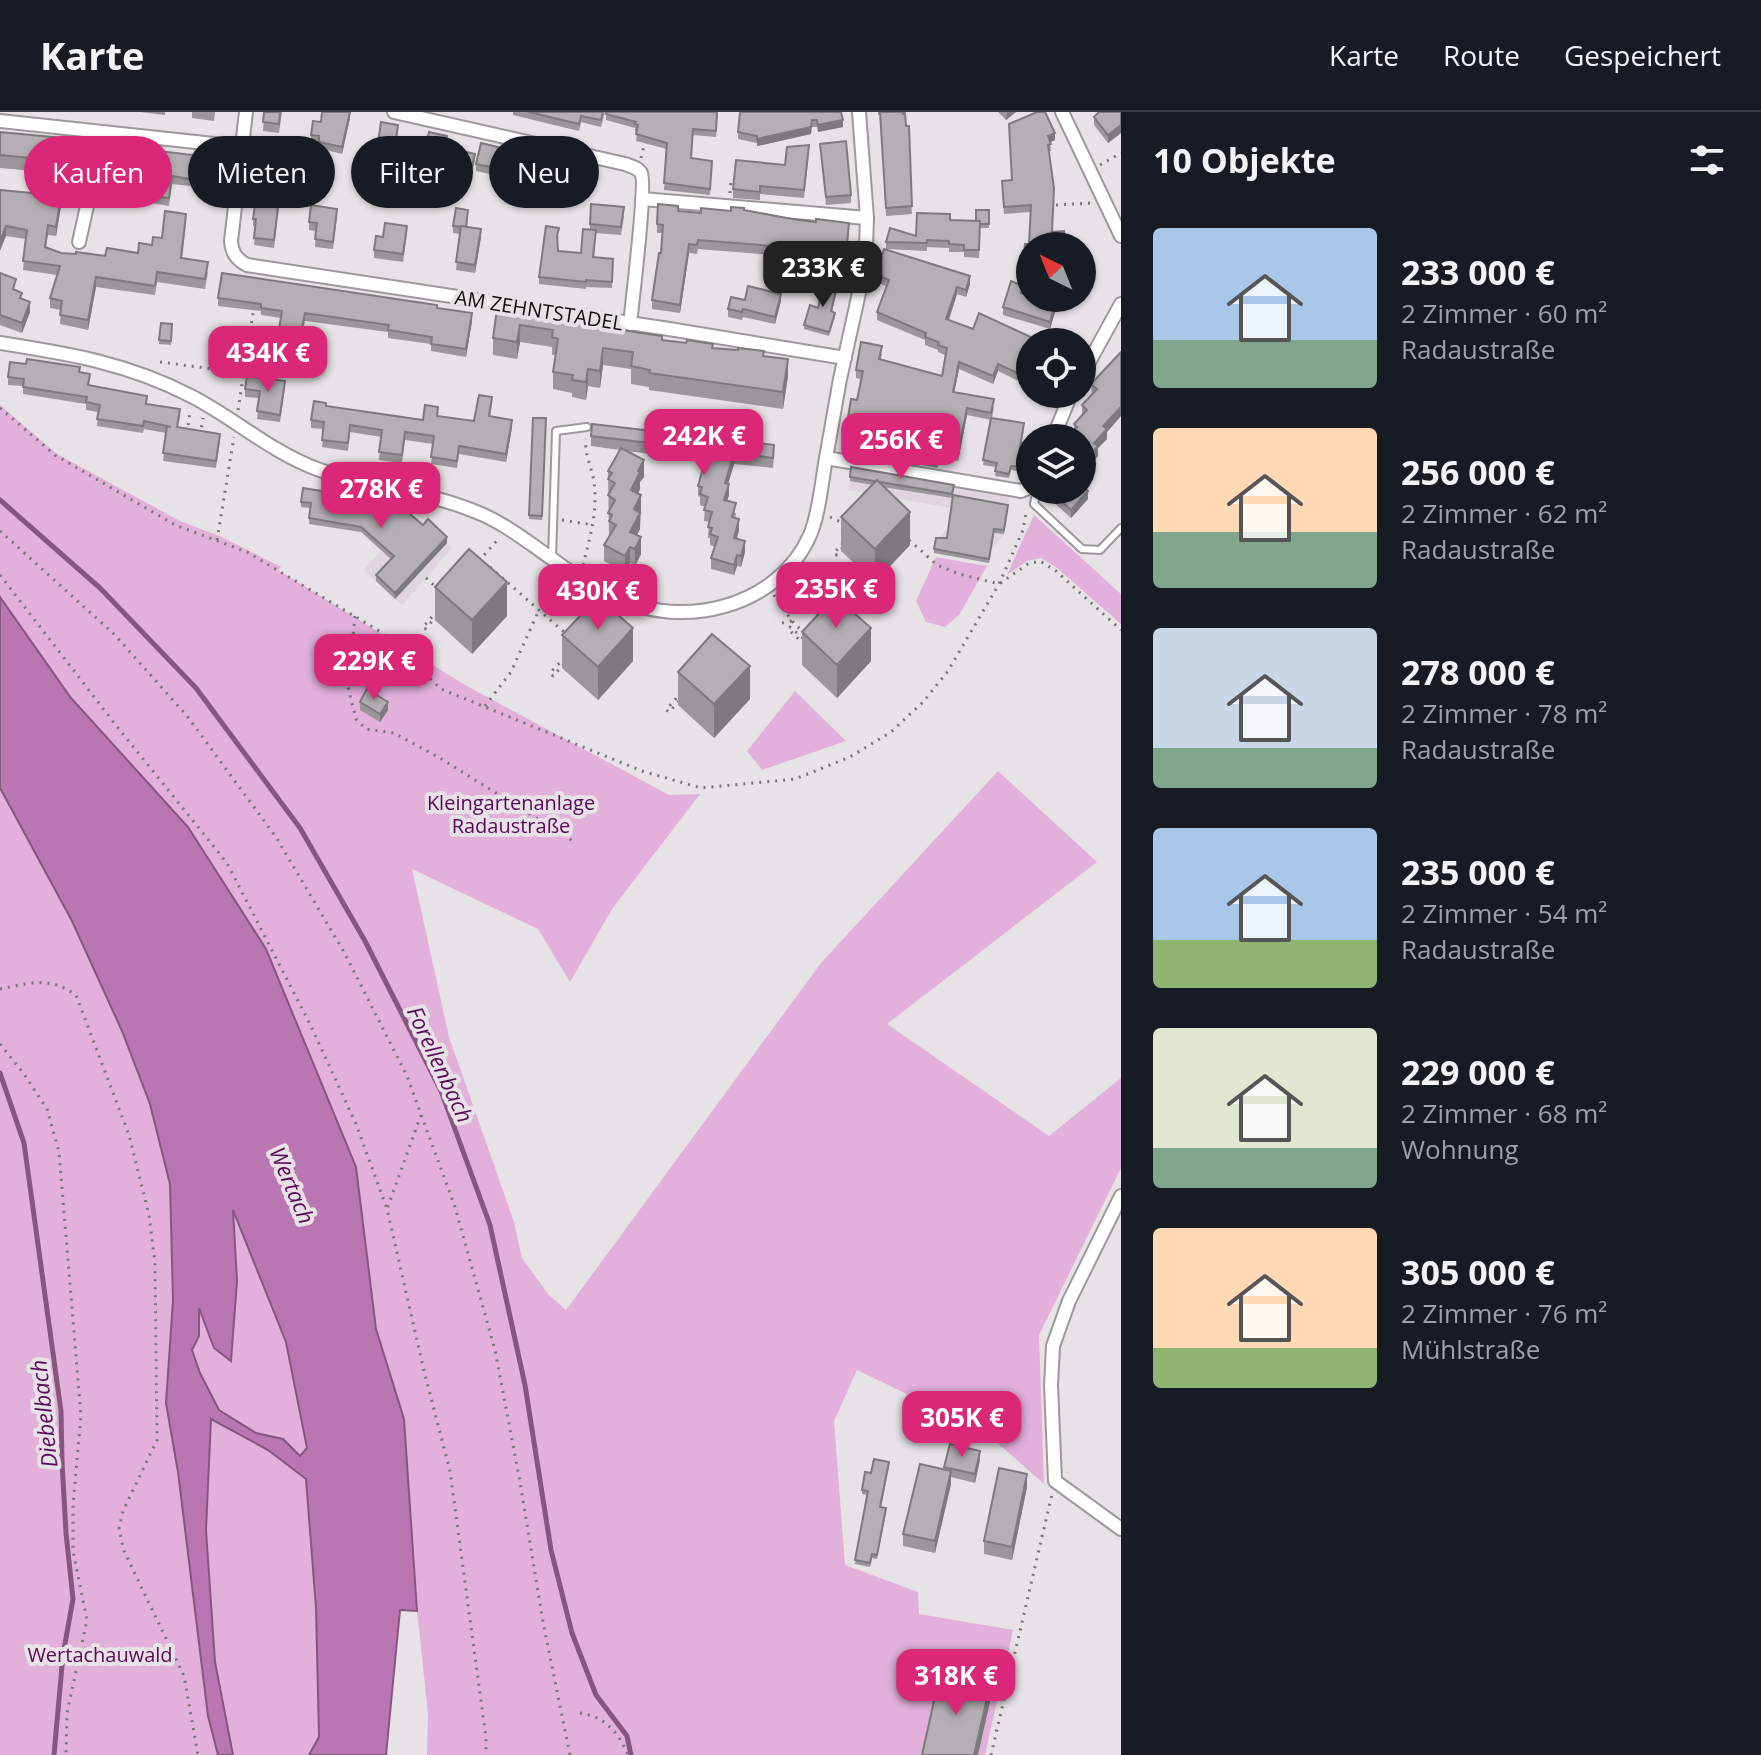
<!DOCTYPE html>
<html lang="de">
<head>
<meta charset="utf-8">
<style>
  :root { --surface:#171b24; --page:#242831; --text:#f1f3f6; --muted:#9ea1a6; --line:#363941; --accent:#db2777 }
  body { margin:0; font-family:"Open Sans",sans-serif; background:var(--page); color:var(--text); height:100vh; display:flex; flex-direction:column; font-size:30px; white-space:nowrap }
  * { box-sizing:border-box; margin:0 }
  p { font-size:26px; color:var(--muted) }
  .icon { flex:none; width:44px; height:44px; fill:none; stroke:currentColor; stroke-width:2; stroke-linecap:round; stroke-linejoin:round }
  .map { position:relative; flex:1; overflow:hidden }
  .details { display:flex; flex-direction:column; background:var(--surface); width:640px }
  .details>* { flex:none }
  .top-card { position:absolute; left:24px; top:24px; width:760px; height:72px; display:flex; gap:16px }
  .needle { width:52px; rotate:317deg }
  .controls { position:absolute; left:1016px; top:120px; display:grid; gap:16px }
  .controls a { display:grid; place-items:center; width:80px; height:80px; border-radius:50%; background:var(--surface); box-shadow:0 2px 6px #0004; font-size:40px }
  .price { position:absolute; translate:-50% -68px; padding:0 18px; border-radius:16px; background:var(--accent); color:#fff; font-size:26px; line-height:52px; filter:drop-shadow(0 2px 4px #0008) }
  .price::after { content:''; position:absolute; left:50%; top:48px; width:24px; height:18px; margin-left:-12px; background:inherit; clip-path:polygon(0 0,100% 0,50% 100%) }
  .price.current { background:#222; color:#fff }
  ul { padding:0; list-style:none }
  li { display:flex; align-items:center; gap:24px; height:200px; padding:0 32px }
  li span { display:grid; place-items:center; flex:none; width:224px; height:160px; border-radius:8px; color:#555 }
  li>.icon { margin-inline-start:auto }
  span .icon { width:96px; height:96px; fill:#fffc; stroke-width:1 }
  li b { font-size:34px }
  h2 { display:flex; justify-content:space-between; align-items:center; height:96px; padding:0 32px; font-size:34px }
  .pill { padding:0 28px; border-radius:36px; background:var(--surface); box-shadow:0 2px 6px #0004; font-size:28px; line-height:72px }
  .pill.current { background:var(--accent); color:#fff }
  header { display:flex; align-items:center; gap:48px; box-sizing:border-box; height:112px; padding:0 40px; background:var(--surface); border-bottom:2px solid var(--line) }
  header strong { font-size:38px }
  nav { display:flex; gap:44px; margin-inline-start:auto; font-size:28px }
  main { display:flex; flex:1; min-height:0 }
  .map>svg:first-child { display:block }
  .built { fill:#e0d5de }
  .green { fill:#e2b0db }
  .water { fill:#b976b3; stroke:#865681; stroke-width:2; fill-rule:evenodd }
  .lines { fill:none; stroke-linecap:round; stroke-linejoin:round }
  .stream { stroke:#865681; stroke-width:5 }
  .lane-casing { stroke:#9c989c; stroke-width:10 }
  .street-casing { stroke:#9c989c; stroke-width:16 }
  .path { stroke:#777476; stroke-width:3; stroke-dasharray:2 6; stroke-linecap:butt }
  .lane { stroke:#fff; stroke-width:6 }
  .street { stroke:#fff; stroke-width:12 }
  .wall { fill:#9a969a }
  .shaded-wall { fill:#7d7a7d }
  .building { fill:#b3afb3; stroke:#7d7a7d; stroke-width:2 }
  .labels { text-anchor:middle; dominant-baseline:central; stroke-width:8; stroke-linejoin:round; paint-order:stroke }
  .street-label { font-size:20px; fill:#0e0c0d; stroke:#e6e2e5 }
  .park-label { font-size:20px; fill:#5d0659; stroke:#e6e2e5 }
  .water-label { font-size:22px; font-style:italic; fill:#5d0759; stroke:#e6e2e5 }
</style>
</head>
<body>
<header>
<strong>Karte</strong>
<nav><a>Karte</a><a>Route</a><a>Gespeichert</a></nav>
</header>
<main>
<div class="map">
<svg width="1121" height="1643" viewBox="0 0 1121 1643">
  <rect width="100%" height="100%" fill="#e6e2e5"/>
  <!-- built -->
  <g class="built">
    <path d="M852,356L1010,383L1004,422L991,438L989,451L934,441L936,429L950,413L951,396L848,378Z"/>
    <path d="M418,410L428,413L452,436L402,493L364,458L381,438L371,430Z"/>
  </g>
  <!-- green -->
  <g class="green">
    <path d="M0,293L57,342L180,409L222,425L281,455L278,458L465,573L669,683L700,682L612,797L570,870L538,817L412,757L449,925L514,1110L522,1146L548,1182L566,1198L821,851L998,659L1097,750L887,912L1049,1024L1121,966V1056L1039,1223L1044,1372L984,1319L857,1258L834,1309L845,1453L918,1480L919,1502L1013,1518L985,1643H427L428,1601L417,1499L404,1307L376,1217L356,1055L266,837L188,715L71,586L0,485Z"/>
    <path d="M1034,403L1121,482V512L1057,456L1041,446L1027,449L1007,463Z"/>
    <path d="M936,445L987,454L959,503L945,515L926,510L916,489Z"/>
    <path d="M795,579L846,629L762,658L747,639Z"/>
    <path d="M0,676L72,809L122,919L150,992L170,1072L173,1188L166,1291L178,1360L208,1604L218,1643H0Z"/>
    <path d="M232,1094L286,1230L307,1337L300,1344L283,1327L256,1321L219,1298L200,1261L192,1238L199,1224L198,1193L214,1236L231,1248L237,1170Z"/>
    <path d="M211,1307L268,1338L306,1367L316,1496L319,1626L309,1643H233L215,1550L206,1418Z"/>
  </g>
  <!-- water -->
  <path class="water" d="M0,485L71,586L188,715L266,837L356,1055L376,1217L404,1307L417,1499L400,1498L386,1643H309L319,1625L316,1496L306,1367L268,1338L211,1307L206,1418L215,1550L233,1643H218L208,1604L178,1360L166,1291L173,1188L170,1072L150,992L122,919L72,809L0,676ZM233,1098L286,1230L307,1336L300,1344L283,1327L256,1321L219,1298L200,1261L192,1238L199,1224V1196L214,1236L231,1249L237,1169Z"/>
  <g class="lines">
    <!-- stream -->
    <g class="stream">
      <path d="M0,388L100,476L196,576L300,716L365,829L441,979L490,1113L525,1273L551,1438L572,1521L596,1583L627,1624L631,1643"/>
      <path d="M0,961L24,1031L61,1299L62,1350L66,1421L73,1487L63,1543L54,1643"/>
    </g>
    <!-- lane casing -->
    <g class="lane-casing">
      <g id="lane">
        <path d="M1037,378L1034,392L1082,437L1100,438L1121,416"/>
        <path d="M552,447L556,319L587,315"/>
      </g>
    </g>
    <!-- street casing -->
    <g class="street-casing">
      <g id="street">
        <path d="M246,0L231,129C232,141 236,147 247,153L669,217L845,246"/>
        <path d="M394,0L625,52C631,54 638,56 641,61C647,70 632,192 630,212"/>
        <path d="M1062,0L1121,124"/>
        <path d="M0,9L242,35"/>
        <path d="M642,87L867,106"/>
        <path d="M79,130L87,94L96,20"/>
        <path d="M0,231C70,242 127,251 191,284C234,306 271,340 317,357C368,376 423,378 474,399C503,410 525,428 551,446C570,461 591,473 613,484C681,519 778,496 810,423C819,403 822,368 826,346L1021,379L1030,375"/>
        <path d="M1082,263L1121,192"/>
        <path d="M1053,326L1071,282"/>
        <path d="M826,346L840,267L861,172L866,135L867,106L859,0"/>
        <path d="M1121,1084L1069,1189L1053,1234L1051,1273L1055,1369L1121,1417"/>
      </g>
    </g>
    <!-- path -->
    <g class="path">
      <path d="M641,46L645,30"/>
      <path d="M1100,53L1121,41"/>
      <path d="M730,81L731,69"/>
      <path d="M1056,93L1092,91"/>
      <path d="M160,250L243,261"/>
      <path d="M0,296L55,343L175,413L247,440L381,520L441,577L642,659L701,676L795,667L850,645L891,620L923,590L948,559L999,472L1023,418L1026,401"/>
      <path d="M238,298L254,195"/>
      <path d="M187,321L190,300"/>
      <path d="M200,323L203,306"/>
      <path d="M830,405L845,412"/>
      <path d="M562,408L593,413"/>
      <path d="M0,419L114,522L187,604L276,725L344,840L407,964L455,1095L495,1238L520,1370L543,1510L570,1643"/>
      <path d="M217,428L234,325"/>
      <path d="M909,428L937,453L959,462L999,472L1028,452L1040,449L1056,459L1121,518"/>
      <path d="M843,431L834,441L836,443L844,434"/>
      <path d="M479,449L500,425"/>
      <path d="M583,453C590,425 598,399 594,370C592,356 584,342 586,327"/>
      <path d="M490,455L565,521"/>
      <path d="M0,463L115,612L227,751L310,912L356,1012L387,1097"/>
      <path d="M426,466L438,477"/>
      <path d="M774,483L792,509L804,521"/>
      <path d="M355,504L348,575L356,607L366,617L394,621L440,646L573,729"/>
      <path d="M437,504L425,517L423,515L438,498"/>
      <path d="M782,511L792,509"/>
      <path d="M803,526L790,515L788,517L805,533"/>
      <path d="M564,552L553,564L550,561L564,546"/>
      <path d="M679,589L669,600L666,598L680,582"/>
      <path d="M485,594L511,560L539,498"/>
      <path d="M0,877C30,871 49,864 76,883L129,1023L149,1103L155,1151L157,1328L123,1399L119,1417L124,1439L184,1564L198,1643"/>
      <path d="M0,932L24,962L47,997L59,1040L81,1304L73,1393V1439L87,1508L67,1601L66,1643"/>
      <path d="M421,1003L387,1097L424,1259L450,1359L486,1626V1643"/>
      <path d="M580,1601C606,1605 618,1620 628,1643"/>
      <path d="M991,1643L1052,1382"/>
    </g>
    <!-- lane -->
    <use href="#lane" class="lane"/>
    <!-- street -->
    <use href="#street" class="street"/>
  </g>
  <!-- wall -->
  <g class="wall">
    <path d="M139,0H165V3Z"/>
    <path d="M192,0H215L214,9L192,6Z"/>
    <path d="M264,0H282L279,21L263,19Z"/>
    <path d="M513,0H605L601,15L581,10L579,19L513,3Z"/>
    <path d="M606,0H718L716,25L693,23L691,46L712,55L710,83L664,78L667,37L636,29L637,19H635V16L606,8Z"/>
    <path d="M841,0L843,15L818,20L817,15H812L811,22L757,34V31L738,27V20Z"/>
    <path d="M878,0H903L912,102L886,104L880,3H878Z"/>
    <path d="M998,0H1016L1006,8Z"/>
    <path d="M1121,0V21L1108,31L1094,13V5Z"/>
    <path d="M350,6L342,42L319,36V30L311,29V23L321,10Z"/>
    <path d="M1009,12L1055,28L1050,30L1051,39H1049L1052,120L1064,119L1065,134H1030V164H1023L1025,132H1029L1031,100L1004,102L1002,76L1012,68Z"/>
    <path d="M0,20L73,39L72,52L82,64L79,84L65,83L66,62L0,56Z"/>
    <path d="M398,20L395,41L378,38V31Z"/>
    <path d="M447,31L446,35L475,48L472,61L416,47V41Z"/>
    <path d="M820,32L851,83V91L826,93Z"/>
    <path d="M110,33L193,51L190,74L172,72L169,94L151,91L154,65L126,62L124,73L112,72L110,85L97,83V76L107,59Z"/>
    <path d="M259,38L290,41L288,53L277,52L273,78L260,76V67H256Z"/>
    <path d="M809,41L804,86L760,82V88L733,86V77Z"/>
    <path d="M497,43L526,51L574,59L567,89L513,76V67L476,59V52Z"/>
    <path d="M0,78L62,88L56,124L48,123L46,135L61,141L105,144L138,141L186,111L182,147L208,160L205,177L157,170L155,183L96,175L88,218L60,212L61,198L50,196V186L57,163L23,158L26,127L6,124Z"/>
    <path d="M279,95L274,136L254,133L256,115L253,114V107Z"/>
    <path d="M744,98L849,120L846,149L698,137L697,142L689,141L680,201L652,197V188L661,141L662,121H657V112L678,99L701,101Z"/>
    <path d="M989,98V116H980L979,146L964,145V140H949V136L927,135V139L886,137V130L916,124L950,108L976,109Z"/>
    <path d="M337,104L333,137L315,135L316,119L309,118V110Z"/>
    <path d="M624,104L621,123L596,121L594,146L613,147L612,176L586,175V177L539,172V165L559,123L558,129V139L581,141L590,118V112Z"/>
    <path d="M468,106L467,115L481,125L475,161L456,158L460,122L453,121V114Z"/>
    <path d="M407,122L403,150L374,146V138L383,125Z"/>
    <path d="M0,161L15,178L30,200L22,221L0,213Z"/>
    <path d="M875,162L970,172L966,185L957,182L949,208L973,217L1037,230H1030V271L1029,274L998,259L993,272L959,257L954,280L994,295L992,306L1024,316L1017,359L1011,358L1009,366L995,364L996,355L983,353L991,308L967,303L958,349L939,346L938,356L922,353L923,339L893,333V328L847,320V312L857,288L861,267L856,266V258L882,241L881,247L942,264L945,243L938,240V238L925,233V228L877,208V200L886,174L875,170Z"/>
    <path d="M838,174L832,200L835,205L829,224L804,217V213L818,196Z"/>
    <path d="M1023,182L1055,200L1050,217L1003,203V195Z"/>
    <path d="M218,186L437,196L472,209L466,245L431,239V232L388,226V220L305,209L301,229L293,228V233L278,231L281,206L261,203V199L218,194Z"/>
    <path d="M745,188L781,189L775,212L743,205L742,208L728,205V197Z"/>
    <path d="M497,197L602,215L662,229L764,244L788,264L783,297L649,278V275L631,272V257L603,253L600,276L588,274L586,288L572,285V281L553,277V260L555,243H552V235L520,230L517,247L493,243V226Z"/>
    <path d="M161,211L172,212L171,233L159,232Z"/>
    <path d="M1121,240V304L1107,320V327L1098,336V344L1087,357V367L1082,372V326L1074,318V312L1082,303V293L1092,282L1091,272Z"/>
    <path d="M80,260L89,274L147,292L180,304L178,316L220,329L216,356L163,349L166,321L144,317L143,321L97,314L98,300L86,298V292L23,282V274L8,273V265Z"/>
    <path d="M285,276L280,310L257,307L259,286L245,285V277Z"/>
    <path d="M492,292L490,304L512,315L506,350L459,342L457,356L431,352L433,332L405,328L402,351L379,348L381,325L350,320L348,339L322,335L324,317L311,316V308L326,294L423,308L438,304L474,309Z"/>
    <path d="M533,306H546L542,408L529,407Z"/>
    <path d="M591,324L774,344L773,356L734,352L728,372L729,383L727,389L736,402L735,406L739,418L737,427L745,440L741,455L737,454L734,463L711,457V446L715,435L710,433V426H708L709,410L704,409L705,395L700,393V385L698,384V374L705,349L626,339L644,365L640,370V377L638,382L641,400L640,417L637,423L641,442L635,454L630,451L625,460L604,449V433L609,425L608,359L620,338L591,334Z"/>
    <path d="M850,365L954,377L952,386L883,375L910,433L875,470L841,439V405L872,373L850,369Z"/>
    <path d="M1051,380L1088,387L1071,406L1051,388Z"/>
    <path d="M301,390L423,413L447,431L395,487L376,469V463L391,447L361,420L309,412L310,396L301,395Z"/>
    <path d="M1008,397L1004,422L994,421L989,451L934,441V437L947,426Z"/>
    <path d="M435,475L507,504L472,542L435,508Z"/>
    <path d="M802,520L871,549L837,586L802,553Z"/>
    <path d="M562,523L633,549L598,588L562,556Z"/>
    <path d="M678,560L750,587L714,626L678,593Z"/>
    <path d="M360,590L388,598L380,610L360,598Z"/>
    <path d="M980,1348L975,1371L951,1365V1372L935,1441L903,1434V1422L944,1358V1355Z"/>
    <path d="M889,1354L881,1396L886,1401L877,1447L872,1446L870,1455L855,1452L867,1383L862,1382V1378L871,1361Z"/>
    <path d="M1027,1375L1012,1448L984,1442V1429Z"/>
  </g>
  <!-- shaded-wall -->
  <g class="shaded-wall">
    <path d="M350,0V6L342,42V35Z"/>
    <path d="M1007,0H1016L1006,8Z"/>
    <path d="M812,8L811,22L757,34V27Z"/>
    <path d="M843,8V15L818,20V13Z"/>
    <path d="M1121,13V21L1108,31V23Z"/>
    <path d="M1055,21V28L1048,31V24Z"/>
    <path d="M574,52V59L567,89V82Z"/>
    <path d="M62,79V88L56,124V115Z"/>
    <path d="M6,114V124L0,139V130Z"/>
    <path d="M481,117V125L475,161V153Z"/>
    <path d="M689,132V141L680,201V193Z"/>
    <path d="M970,164V172L966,185V178Z"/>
    <path d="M96,165V175L88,218V208Z"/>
    <path d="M957,175V182L946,215V207Z"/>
    <path d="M781,182V189L775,212V205Z"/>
    <path d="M30,190V200L22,221V211Z"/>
    <path d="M1055,192V200L1050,217V210Z"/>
    <path d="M472,201V209L466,245V237Z"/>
    <path d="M520,213V230L517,247V230Z"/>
    <path d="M603,236V253L600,276V259Z"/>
    <path d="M788,247V264L783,297V280Z"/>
    <path d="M959,250V257L953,287V280Z"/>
    <path d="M998,252V259L993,272V264Z"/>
    <path d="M588,257V274L586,288V270Z"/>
    <path d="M1121,295V304L1107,320V327L1098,336V344L1082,362V352L1103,314Z"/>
    <path d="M967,296V303L958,349V342Z"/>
    <path d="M512,308V315L506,350V342Z"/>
    <path d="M734,341V352L725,382V371Z"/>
    <path d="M644,348V365L640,370V377L631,394V378L638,359Z"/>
    <path d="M1087,357V367L1082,372V362Z"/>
    <path d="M729,372V383L724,399V388Z"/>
    <path d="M1088,379V387L1071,406V398Z"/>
    <path d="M641,383V400L634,413V397Z"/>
    <path d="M910,400V433L875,470V437Z"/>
    <path d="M640,401V417L630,436V420Z"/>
    <path d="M739,407V418L734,437V426Z"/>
    <path d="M447,425V431L395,487V481Z"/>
    <path d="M641,425V442L635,454V437Z"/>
    <path d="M745,429V440L741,455V444Z"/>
    <path d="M630,435V451L625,460V444Z"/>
    <path d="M737,443V454L734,463V453Z"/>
    <path d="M507,470V504L472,542V508Z"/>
    <path d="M633,516V549L598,588V555Z"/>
    <path d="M871,516V549L837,586V553Z"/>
    <path d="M750,554V587L714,626V592Z"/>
    <path d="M388,590V598L380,610V602Z"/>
    <path d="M980,1339V1348L975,1371V1362Z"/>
    <path d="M951,1359V1372L935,1441V1429Z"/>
    <path d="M1027,1362V1375L1012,1448V1435Z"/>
    <path d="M990,1573V1590L978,1643H974Z"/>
  </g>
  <!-- building -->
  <g class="building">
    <path d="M264,0H280L279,12L263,10Z"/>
    <path d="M322,0H350L342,35L319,30V24L311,23L313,9L321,10Z"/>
    <path d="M529,0H603L601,8L581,4L579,12Z"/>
    <path d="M606,0H717L716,19L693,17L691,46L712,49L710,77L664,71L667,31L636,22L638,13L635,12L636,10L606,2Z"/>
    <path d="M740,0H841L843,8L818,13L817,8H812L811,15L757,27V24L738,20Z"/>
    <path d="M880,0H903V2L905,1L906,14H909L912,94L886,96Z"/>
    <path d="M1037,0H1045L1055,21L1048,24L1051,32L1048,33L1054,76L1052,120L1064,119L1065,133L1030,134V157H1023L1025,132H1029L1031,93L1004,95L1002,69L1012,68L1009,12Z"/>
    <path d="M1099,0H1121V13L1108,23L1094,5Z"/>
    <path d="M381,10L398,13L395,33L378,31Z"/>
    <path d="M0,20L73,27L71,50L0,43Z"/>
    <path d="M429,20L447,24L445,35L475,42L472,54L416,41L419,26L427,28Z"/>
    <path d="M846,29L851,83L826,85L820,32Z"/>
    <path d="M272,31L290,34L288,46L277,44L273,71L260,69L261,60H256L259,38L271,40Z"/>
    <path d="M481,31L498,35L496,43L526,51L528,41L574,52L567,82L513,69L515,60L476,52Z"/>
    <path d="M110,33L193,43L190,67L172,64L169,86L151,84L154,58L126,55L124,66L112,65L110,77L97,76L100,58L107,59Z"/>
    <path d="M809,33L804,78L760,74V80L733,77L736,48L785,53L787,35Z"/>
    <path d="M67,52L82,53L79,74L65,72Z"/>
    <path d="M33,75L62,79L56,115L48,113L45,135L61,141L76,142V140L105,144L107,136L138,141L139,131L152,133L153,125L162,126L165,99L186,102L181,146L208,150L205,167L157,160L155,174L96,165L88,208L60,203L62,189L50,186L60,154L23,149L27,118L6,114L0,130V78L32,81Z"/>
    <path d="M264,85L279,87L274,128L254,126L256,107H253L255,93L263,94Z"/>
    <path d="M591,92L624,95L621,115L590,112Z"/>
    <path d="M658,92L678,94V99L701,101V96L731,99V95L744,96V98L792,107L816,110V107L849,111L846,140L698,128L697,133L689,132L680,193L652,188L659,141H661L663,113L657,112Z"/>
    <path d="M311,93L337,97L333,130L315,127L317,111L309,110Z"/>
    <path d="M456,96L468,98L466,115L453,114Z"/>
    <path d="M976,98H989V112H980V109H976Z"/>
    <path d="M917,101L950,102V108L980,109L979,138H964V133L949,132V129L927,128V131L886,130L890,116L916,124Z"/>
    <path d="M385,111L407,114L403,142L374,138L376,124L383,125Z"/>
    <path d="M461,114L481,117L475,153L456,150Z"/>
    <path d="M546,114L559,116L557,124L558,139L581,141L583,117L596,118L593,145L613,147L612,170L586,168V170L539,165Z"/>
    <path d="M884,137L970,164L966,178L957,175L946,207L973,217L979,201L1037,228L1036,230H1030L1029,266L998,252L993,264L959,250L953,280L994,287L991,301L967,296L958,342L939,339L938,348L922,346L924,332L893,325L894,320L847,312L851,287L857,288L863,259L856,258L861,230L882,234L879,247L942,264L947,236L938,233L939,230L925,225L926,221L877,200L889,168L875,162L876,149L880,150Z"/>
    <path d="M0,161L16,167L13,177L22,181L20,186L30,190L22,211L0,203Z"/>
    <path d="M222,161L437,193V196L472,201L466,237L431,232L432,225L388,218L389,213L305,201L301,221L293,220V225L278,223L282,199L261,196V192L218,186Z"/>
    <path d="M825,167L838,170L831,199L835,201L829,220L804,213L810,193L818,196Z"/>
    <path d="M1011,169L1023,174L1021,181L1030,184V186H1036L1055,192L1050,210L1003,195Z"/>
    <path d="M748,174L781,182L775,205L743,197L742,200L728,197L731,185L745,188Z"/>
    <path d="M497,197L532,202L533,200L546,202L545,205L602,212L601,215L662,224V228L686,231L687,228L713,232L712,236L738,238V236L764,239L763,244L788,247L783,280L649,261L650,258L631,254L633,240L603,236L600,259L588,257L586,270L572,268L573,263L553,260L558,227L552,225L553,218L520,213L517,230L493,226Z"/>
    <path d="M161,211L172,212L171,229L159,228Z"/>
    <path d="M1121,240V295L1103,314L1107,317L1094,331L1098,334L1082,352V326H1067L1077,315L1074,312L1087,298L1082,293L1097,277L1091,272Z"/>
    <path d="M27,247L80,255L79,260L90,262L88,273L147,284L146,292L180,297L177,315L220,322L216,349L163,341L167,314L171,315L144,309L143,314L97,307L100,293L86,290L87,285L23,275L24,267L8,265L10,250L26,252Z"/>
    <path d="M247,264L285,269L280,303L257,299L260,279L245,277Z"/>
    <path d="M479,283L492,285L489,304L512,308L506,342L459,334L457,349L431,345L434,324L405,320L402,343L379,340L382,318L350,313L348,331L322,328L324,310L311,308L314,289L326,291V294L423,308L425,293L438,295L437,304L474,309Z"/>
    <path d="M533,306H546L542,404L529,403Z"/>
    <path d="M991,306L1024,311L1017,354H1011L1009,362L995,359L997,351L983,348Z"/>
    <path d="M592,312L774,333L773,346L734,341L725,371L729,372L724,388L736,391L732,405L739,407L734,426L745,429L741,444L737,443L734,453L711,446L718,425L710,422L712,416L708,415L712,400L704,398L708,385L700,382L702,375L698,374L708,338L591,324Z"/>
    <path d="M621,336L644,348L638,359L640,360L631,378L641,383L634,397L640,401L630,420L641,425L635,437L630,435L625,444L604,433L616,413L609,409L612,403L608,401L615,388L608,383L615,371L608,367L612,361L608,359Z"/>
    <path d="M1082,353L1087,357L1082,362Z"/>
    <path d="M851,355L954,373L952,382L850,365Z"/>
    <path d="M877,368L910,400L875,437L841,405Z"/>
    <path d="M1082,373L1088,379L1071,398L1051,380L1053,378H1082Z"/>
    <path d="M303,376L397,391L423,413L428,407L447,425L395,481L376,463L394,444L361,415L309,406L311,391L301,390Z"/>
    <path d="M953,383L1008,393L1004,418L994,417L989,447L934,437L936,426H947Z"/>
    <path d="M469,437L507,470L472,508L435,475Z"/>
    <path d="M835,484L871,516L837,553L802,520Z"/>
    <path d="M598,485L633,516L598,555L562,523Z"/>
    <path d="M712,522L750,554L714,592L678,560Z"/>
    <path d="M367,577L388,590L380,602L360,590Z"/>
    <path d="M950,1332L980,1339L975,1362L944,1355Z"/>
    <path d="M874,1347L889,1350L880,1395L886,1396L877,1443L872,1442L870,1451L855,1448L868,1379L862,1378L865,1360L871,1361Z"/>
    <path d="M920,1352L951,1359L935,1429L903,1422Z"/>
    <path d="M999,1356L1027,1362L1012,1435L984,1429Z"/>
    <path d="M940,1562L990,1573L974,1643H922Z"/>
  </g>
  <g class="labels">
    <!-- street labels -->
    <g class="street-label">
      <text transform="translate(539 198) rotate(9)">AM ZEHNTSTADEL</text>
    </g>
    <!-- park labels -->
    <g class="park-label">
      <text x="511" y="690">Kleingartenanlage<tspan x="511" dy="23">Radaustraße</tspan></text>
      <text x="100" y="1542">Wertachauwald</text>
    </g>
    <!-- water labels -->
    <g class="water-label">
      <text transform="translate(441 952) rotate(65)">Forellenbach</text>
      <text transform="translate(293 1073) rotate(67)">Wertach</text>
      <text transform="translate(43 1302) rotate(-96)">Diebelbach</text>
    </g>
  </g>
</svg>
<div class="controls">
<a><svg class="needle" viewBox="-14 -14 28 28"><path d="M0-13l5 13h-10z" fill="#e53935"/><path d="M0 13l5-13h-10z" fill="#9ea1a6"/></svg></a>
<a><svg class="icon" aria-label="locate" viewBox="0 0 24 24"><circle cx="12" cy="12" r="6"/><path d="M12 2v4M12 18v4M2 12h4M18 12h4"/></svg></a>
<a><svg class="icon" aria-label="layers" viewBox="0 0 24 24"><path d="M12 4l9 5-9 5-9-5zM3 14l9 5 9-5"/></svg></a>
</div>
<b class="price current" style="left:823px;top:197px">233K €</b>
<b class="price" style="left:268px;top:282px">434K €</b>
<b class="price" style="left:704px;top:365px">242K €</b>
<b class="price" style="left:901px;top:369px">256K €</b>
<b class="price" style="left:381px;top:418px">278K €</b>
<b class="price" style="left:836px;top:518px">235K €</b>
<b class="price" style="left:598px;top:520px">430K €</b>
<b class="price" style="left:374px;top:590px">229K €</b>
<b class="price" style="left:962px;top:1347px">305K €</b>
<b class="price" style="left:956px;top:1605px">318K €</b>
<div class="top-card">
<a class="pill current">Kaufen</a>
<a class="pill">Mieten</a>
<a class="pill">Filter</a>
<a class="pill">Neu</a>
</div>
</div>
<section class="details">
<h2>10 Objekte<svg class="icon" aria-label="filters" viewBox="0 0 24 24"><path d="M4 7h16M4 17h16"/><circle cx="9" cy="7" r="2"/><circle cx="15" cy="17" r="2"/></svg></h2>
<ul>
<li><span style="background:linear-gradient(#a9c7e8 70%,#7fa58c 0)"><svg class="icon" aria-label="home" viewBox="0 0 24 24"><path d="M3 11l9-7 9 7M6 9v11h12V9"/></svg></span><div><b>233 000 €</b><p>2 Zimmer · 60 m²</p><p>Radaustraße</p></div></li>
<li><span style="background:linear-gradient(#ffd9b3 65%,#7fa58c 0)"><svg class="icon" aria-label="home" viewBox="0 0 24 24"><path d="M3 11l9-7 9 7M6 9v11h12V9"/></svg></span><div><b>256 000 €</b><p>2 Zimmer · 62 m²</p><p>Radaustraße</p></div></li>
<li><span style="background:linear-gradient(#c9d6e8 75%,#7fa58c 0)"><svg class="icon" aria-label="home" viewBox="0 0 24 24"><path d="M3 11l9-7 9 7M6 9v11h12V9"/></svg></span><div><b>278 000 €</b><p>2 Zimmer · 78 m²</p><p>Radaustraße</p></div></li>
<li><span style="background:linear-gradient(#a9c7e8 70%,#8fb573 0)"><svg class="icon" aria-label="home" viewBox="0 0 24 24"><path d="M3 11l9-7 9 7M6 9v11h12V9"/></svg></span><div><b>235 000 €</b><p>2 Zimmer · 54 m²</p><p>Radaustraße</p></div></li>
<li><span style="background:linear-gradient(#dfe7d0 75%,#7fa58c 0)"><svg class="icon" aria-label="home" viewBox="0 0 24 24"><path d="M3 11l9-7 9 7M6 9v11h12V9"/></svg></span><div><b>229 000 €</b><p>2 Zimmer · 68 m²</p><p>Wohnung</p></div></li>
<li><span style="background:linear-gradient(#ffd9b3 75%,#8fb573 0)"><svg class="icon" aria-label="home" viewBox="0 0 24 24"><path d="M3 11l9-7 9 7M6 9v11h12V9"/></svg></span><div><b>305 000 €</b><p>2 Zimmer · 76 m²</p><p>Mühlstraße</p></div></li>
</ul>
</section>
</main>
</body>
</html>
